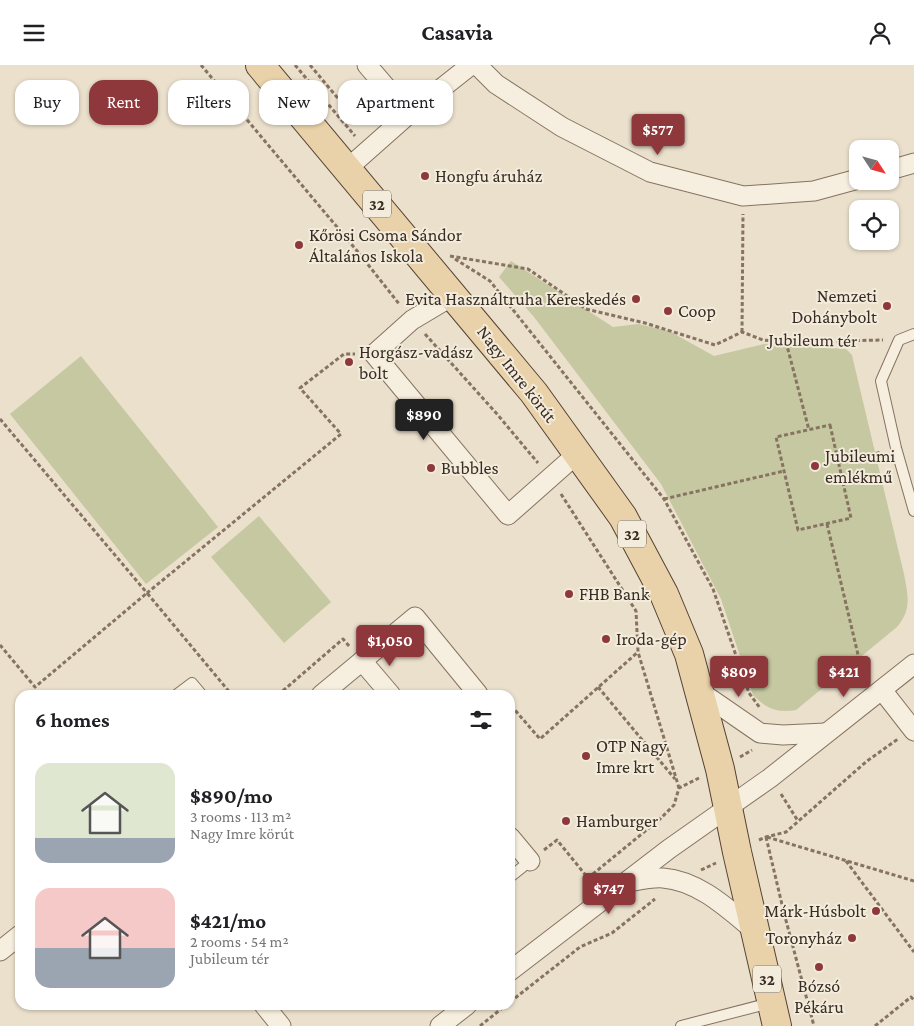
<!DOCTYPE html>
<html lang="en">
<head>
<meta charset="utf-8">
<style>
  :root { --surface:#fff; --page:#f6f6f6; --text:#202124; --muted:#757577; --accent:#8f383c }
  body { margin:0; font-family:"Crimson Pro",serif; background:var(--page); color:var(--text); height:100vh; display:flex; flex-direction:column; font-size:19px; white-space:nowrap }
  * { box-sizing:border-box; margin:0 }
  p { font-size:16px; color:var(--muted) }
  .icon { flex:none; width:28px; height:28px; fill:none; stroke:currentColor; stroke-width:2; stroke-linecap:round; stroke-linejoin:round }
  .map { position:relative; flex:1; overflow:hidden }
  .panel { position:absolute; left:15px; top:625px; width:500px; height:320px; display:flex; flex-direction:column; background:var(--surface); border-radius:15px; box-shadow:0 1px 4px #0004 }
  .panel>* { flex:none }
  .hud { position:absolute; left:15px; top:15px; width:500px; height:45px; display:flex; gap:10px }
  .needle { width:32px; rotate:126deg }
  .controls { position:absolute; left:849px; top:75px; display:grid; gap:10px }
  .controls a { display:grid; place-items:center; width:50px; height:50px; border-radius:10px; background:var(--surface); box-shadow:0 1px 4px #0004; font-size:25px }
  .price { position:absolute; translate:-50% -42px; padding:0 11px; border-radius:5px; background:var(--accent); color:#fff; font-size:16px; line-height:32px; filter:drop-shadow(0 1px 2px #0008) }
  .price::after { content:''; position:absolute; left:50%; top:30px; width:15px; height:11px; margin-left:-8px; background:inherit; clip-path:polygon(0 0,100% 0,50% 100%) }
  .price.selected { background:#222; color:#fff }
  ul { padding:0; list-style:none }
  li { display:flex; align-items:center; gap:15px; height:125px; padding:0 20px }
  li span { display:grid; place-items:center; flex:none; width:140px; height:100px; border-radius:15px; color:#555 }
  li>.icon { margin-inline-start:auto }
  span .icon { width:60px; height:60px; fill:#fffc; stroke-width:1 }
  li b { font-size:21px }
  h2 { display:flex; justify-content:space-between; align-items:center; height:60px; padding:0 20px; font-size:21px }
  .pill { padding:0 18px; border-radius:15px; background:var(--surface); box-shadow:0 1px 4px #0004; font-size:18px; line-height:45px }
  .pill.selected { background:var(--accent); color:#fff }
  header { display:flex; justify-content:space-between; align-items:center; height:65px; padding:0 20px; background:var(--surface); font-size:22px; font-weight:700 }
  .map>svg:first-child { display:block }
  .green { fill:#c5c8a0 }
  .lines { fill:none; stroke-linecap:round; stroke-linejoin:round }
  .lane-casing { stroke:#867361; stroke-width:12 }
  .street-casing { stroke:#867361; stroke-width:21 }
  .primary-casing { stroke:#554235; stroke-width:30 }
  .path { stroke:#867361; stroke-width:3; stroke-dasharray:4 2.5; stroke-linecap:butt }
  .lane { stroke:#f6eede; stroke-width:10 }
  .street { stroke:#f6eede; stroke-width:19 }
  .primary { stroke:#e9d2a9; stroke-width:28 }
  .tree { fill:#929274 }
  .poi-dot { fill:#8f383c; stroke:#f3ebdb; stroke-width:2 }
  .labels { text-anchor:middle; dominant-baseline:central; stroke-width:4; stroke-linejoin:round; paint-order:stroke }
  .shield { fill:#f3ebdb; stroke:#70655a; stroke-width:1 }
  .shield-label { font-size:16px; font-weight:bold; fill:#382c23 }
  .poi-label { font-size:18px; fill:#382c23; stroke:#f3ebdb; text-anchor:start }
  .street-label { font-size:18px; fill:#382c23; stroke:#f3ebdb }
</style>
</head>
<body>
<header><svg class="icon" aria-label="menu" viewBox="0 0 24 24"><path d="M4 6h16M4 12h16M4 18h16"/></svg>Casavia<svg class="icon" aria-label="person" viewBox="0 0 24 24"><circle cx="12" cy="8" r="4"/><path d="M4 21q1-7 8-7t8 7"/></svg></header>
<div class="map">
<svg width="914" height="961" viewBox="0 0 914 961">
  <rect width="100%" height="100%" fill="#ebe0cc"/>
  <!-- green -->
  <g class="green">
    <path d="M511,196L613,262L638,259L669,266L714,291L764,279L846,284L852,290L855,303L904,509C908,531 912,544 897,562L796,645C776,648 767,644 753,630L721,534L661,419L534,252L499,212Z"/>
    <path d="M81,291L218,462L146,519L10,349Z"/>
    <path d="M259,451L331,537L284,578L211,492Z"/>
  </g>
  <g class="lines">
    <!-- lane casing -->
    <g class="lane-casing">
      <g id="lane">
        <path d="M914,269L899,275L881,316L896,383L914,446"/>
        <path d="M176,630L192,618L202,630"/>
        <path d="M510,812L530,796"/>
        <path d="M681,961L770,938"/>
      </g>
    </g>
    <!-- street casing -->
    <g class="street-casing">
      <g id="street">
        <path d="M367,0L409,49"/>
        <path d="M477,0L496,19L562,62L650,107L743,131L814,126L858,114"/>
        <path d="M348,103L409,49L471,0"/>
        <path d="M890,105L914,98"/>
        <path d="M454,230L412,255L374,289L508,450L577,389"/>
        <path d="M362,596L391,630"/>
        <path d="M882,625L914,666"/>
        <path d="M699,626L760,668L783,670L825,668"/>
        <path d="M321,630L415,552L478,629L477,630"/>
        <path d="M510,772L530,796"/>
        <path d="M624,818C636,816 651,812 663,813C700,816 729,845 756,867"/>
        <path d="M0,886L20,870"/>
        <path d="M510,906L669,784L770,713L914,599"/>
        <path d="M264,940L281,961"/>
        <path d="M440,961L467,940"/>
      </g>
    </g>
    <!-- primary casing -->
    <g class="primary-casing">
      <path id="primary" d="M260,0L534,328L623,452L664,529L689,589L720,704L737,787L777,961"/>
    </g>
    <!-- path -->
    <g class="path">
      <path d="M201,0L358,187L400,240"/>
      <path d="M295,0L355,71"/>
      <path d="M310,0L347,44"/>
      <path d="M450,191L528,204L586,244L645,258L715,280L742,267L763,275L786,277L883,275"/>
      <path d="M455,194L490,216L664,434L713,524L749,628L760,643"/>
      <path d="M742,267L743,149"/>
      <path d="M425,269L497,349L538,398"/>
      <path d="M786,277L809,365"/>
      <path d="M0,354L147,528L341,369L300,323L344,289H355"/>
      <path d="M830,360L851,453L798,465L776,372Z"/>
      <path d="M838,398L881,387"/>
      <path d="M561,429L636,546L638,587L679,723"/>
      <path d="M664,434L784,406"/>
      <path d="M827,459L860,598"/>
      <path d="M0,580L35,622L147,528L232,630"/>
      <path d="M598,622L675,714"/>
      <path d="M278,630L343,574L350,582"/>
      <path d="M510,642L514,644L540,674L638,587"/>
      <path d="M740,692L752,685"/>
      <path d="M781,729L798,756"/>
      <path d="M766,772L784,848L814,961"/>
      <path d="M767,772L914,816"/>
      <path d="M759,775L766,772L786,767L867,696L898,674"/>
      <path d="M544,785L557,775L588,813L660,754L674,740L679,723L699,713"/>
      <path d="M846,796L914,887"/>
      <path d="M701,805L716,798"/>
      <path d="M510,937L580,882L612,868L655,834"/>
      <path d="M480,961L506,940"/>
      <path d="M875,961L911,932L914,935"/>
    </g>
    <!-- lane -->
    <use href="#lane" class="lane"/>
    <!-- street -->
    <use href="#street" class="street"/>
    <!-- primary -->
    <use href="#primary" class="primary"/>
  </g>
  <!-- trees -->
  <circle class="tree" cx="851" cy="614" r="8"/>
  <!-- markers -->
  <g class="poi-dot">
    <circle cx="425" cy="111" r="5"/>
    <circle cx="299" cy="180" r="5"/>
    <circle cx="636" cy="234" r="5"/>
    <circle cx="887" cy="241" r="5"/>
    <circle cx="668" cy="246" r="5"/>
    <circle cx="349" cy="297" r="5"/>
    <circle cx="815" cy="401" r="5"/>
    <circle cx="431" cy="403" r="5"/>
    <circle cx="569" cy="529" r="5"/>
    <circle cx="606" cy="574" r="5"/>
    <circle cx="586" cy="691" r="5"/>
    <circle cx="566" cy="756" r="5"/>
    <circle cx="876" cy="846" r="5"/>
    <circle cx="852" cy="873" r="5"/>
    <circle cx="819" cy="902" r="5"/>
  </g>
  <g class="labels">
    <!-- shield labels -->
    <g class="shield">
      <rect x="363" y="125.5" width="28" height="27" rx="4"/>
      <rect x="618" y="455.5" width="28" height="27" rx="4"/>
      <rect x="753" y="900.5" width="28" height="27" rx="4"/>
    </g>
    <g class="shield-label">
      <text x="377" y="139">32</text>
      <text x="632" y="469">32</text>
      <text x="767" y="914">32</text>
    </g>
    <!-- poi labels -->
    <g class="poi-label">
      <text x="435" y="111">Hongfu áruház</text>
      <text x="309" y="170">Kőrösi Csoma Sándor<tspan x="309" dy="21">Általános Iskola</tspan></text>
      <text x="877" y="231" text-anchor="end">Nemzeti<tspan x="877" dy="21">Dohánybolt</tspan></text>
      <text x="626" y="234" text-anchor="end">Evita Használtruha Kereskedés</text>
      <text x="678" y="246">Coop</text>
      <text x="359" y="287">Horgász-vadász<tspan x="359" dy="21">bolt</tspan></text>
      <text x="825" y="391">Jubileumi<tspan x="825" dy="21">emlékmű</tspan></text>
      <text x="441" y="403">Bubbles</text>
      <text x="579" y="529">FHB Bank</text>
      <text x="616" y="574">Iroda-gép</text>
      <text x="596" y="681">OTP Nagy<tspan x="596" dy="21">Imre krt</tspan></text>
      <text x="576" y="756">Hamburger</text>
      <text x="866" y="846" text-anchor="end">Márk-Húsbolt</text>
      <text x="842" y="873" text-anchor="end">Toronyház</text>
      <text x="819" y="921" text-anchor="middle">Bózsó<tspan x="819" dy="21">Pékáru</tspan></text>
    </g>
    <!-- street labels -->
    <g class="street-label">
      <text transform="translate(813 275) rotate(1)">Jubileum tér</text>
      <text transform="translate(517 309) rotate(52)">Nagy Imre körút</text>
    </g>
  </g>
</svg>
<div class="controls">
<a><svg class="needle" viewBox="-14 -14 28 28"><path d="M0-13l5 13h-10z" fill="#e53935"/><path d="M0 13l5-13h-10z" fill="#757577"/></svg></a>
<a><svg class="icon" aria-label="locate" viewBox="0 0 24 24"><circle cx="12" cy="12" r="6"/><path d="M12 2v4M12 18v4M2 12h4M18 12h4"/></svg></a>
</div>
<b class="price" style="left:658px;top:91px">$577</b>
<b class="price selected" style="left:424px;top:376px">$890</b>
<b class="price" style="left:390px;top:602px">$1,050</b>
<b class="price" style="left:739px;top:633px">$809</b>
<b class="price" style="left:844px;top:633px">$421</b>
<b class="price" style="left:609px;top:850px">$747</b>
<div class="hud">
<a class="pill">Buy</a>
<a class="pill selected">Rent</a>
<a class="pill">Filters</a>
<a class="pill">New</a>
<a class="pill">Apartment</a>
</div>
<section class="panel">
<h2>6 homes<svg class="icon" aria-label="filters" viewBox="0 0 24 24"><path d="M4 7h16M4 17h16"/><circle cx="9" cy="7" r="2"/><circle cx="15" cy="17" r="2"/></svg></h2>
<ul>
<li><span style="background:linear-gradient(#dfe7d0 75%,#9aa5b1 0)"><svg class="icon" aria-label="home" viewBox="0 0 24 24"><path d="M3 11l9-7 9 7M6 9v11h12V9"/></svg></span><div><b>$890/mo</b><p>3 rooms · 113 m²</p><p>Nagy Imre körút</p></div></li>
<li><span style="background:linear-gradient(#f6c9c9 60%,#9aa5b1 0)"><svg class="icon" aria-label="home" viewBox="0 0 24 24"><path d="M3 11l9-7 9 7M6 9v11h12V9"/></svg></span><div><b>$421/mo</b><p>2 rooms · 54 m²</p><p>Jubileum tér</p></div></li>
</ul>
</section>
</div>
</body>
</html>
